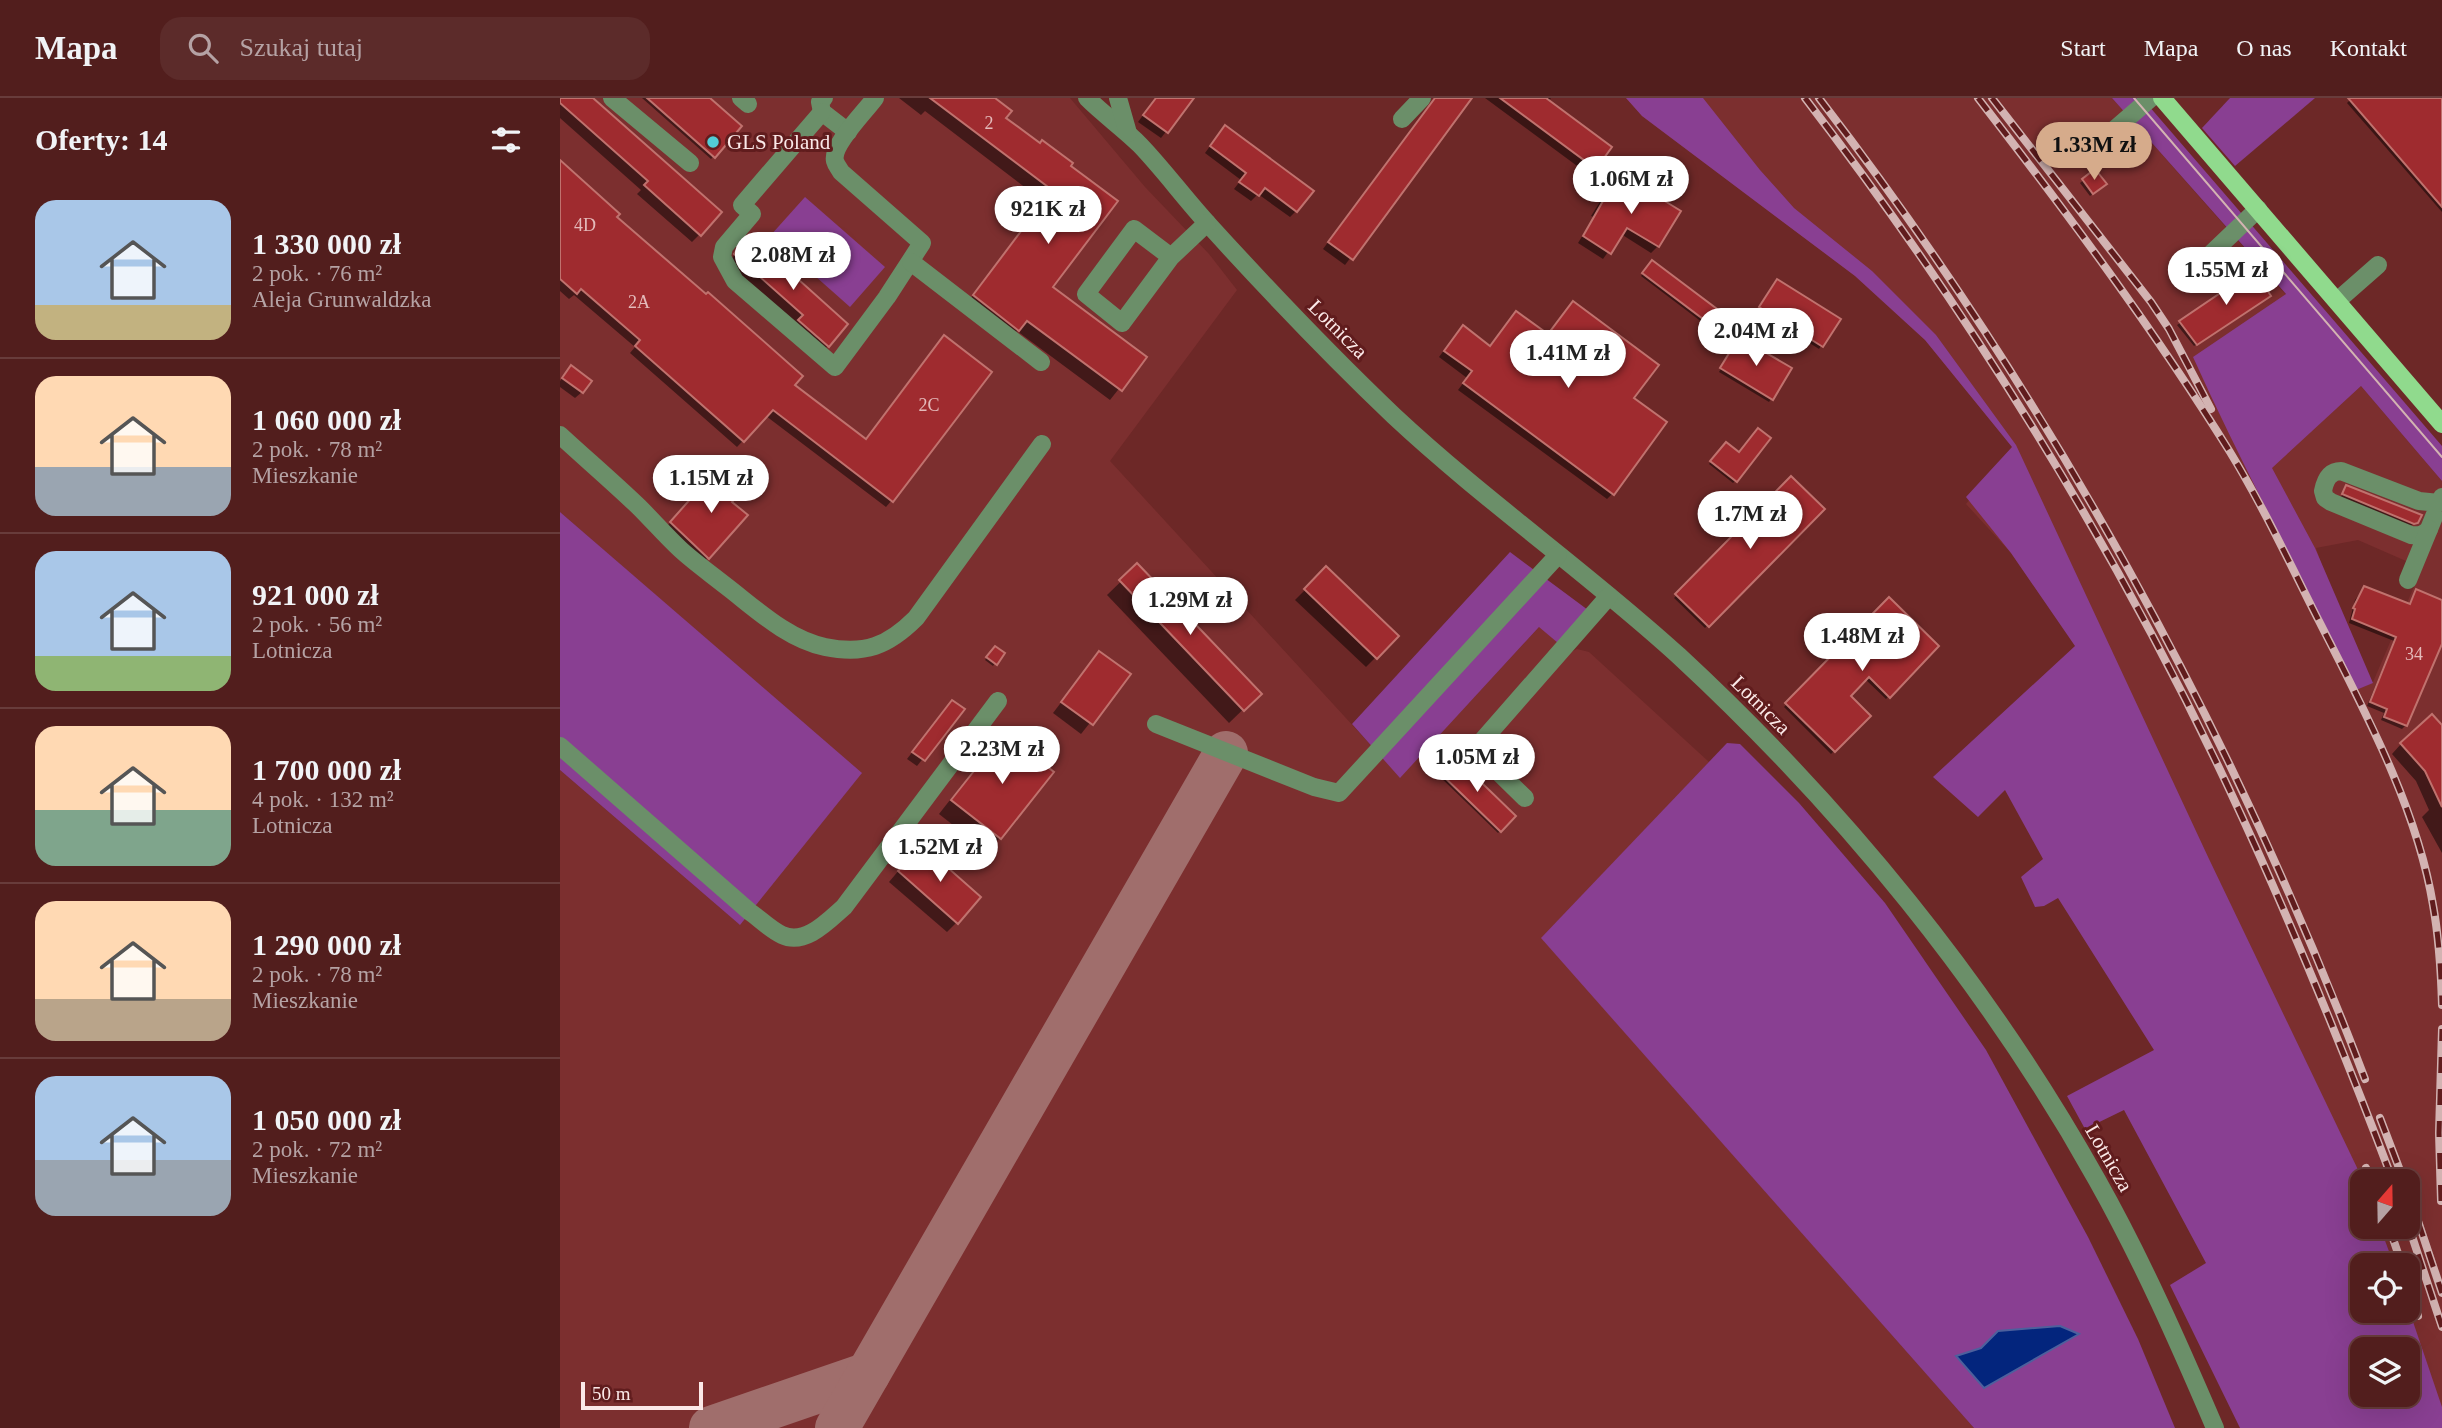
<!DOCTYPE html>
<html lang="pl">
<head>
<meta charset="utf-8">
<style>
  :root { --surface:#521e1d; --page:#5c2b2a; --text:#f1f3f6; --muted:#b5a2a4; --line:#683c3b; --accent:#d6ab8b }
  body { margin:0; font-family:"Times New Roman",serif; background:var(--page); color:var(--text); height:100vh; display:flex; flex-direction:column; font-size:26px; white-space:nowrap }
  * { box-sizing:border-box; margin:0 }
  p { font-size:23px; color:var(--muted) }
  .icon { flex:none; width:38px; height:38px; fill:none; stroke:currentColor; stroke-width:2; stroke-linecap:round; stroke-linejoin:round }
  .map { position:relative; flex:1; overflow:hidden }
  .sheet { display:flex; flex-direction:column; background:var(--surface); width:560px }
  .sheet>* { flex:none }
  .needle { width:46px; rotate:20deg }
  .tools { position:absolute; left:1790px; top:1071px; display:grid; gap:14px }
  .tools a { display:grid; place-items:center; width:70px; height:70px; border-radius:14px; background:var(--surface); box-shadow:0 7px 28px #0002,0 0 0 2px var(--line); font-size:35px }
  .scale { position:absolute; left:21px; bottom:18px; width:122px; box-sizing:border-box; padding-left:7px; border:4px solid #fbe9e8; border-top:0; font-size:19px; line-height:24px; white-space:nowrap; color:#fbe9e8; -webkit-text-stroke:5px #601c1d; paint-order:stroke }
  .price { position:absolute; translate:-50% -60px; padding:0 16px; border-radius:24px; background:#fff; color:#222; font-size:23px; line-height:46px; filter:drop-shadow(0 2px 4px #0008) }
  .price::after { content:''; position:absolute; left:50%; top:42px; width:21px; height:16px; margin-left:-10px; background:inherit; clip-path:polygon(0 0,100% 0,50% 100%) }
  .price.selected { background:var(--accent); color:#111 }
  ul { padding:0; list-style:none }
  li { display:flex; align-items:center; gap:21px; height:175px; padding:0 35px }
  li+li { border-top:2px solid var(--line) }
  li span { display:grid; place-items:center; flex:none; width:196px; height:140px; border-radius:21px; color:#555 }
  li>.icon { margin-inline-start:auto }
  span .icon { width:84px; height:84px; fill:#fffc; stroke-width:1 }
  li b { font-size:30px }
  h2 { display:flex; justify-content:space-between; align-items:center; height:84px; padding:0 35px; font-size:30px }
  header { display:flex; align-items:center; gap:42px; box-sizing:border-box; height:98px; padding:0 35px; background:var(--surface); border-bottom:2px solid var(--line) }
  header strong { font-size:33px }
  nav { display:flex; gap:38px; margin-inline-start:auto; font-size:24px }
  .search { width:490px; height:63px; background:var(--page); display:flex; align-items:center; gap:18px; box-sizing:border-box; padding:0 24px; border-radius:21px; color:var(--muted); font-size:26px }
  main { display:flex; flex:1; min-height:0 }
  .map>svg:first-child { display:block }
  .built { fill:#7c2f2f; fill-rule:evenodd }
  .green { fill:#893f92; fill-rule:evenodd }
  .water { fill:#03257d; stroke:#4d609d; stroke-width:2 }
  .shadow { fill:#0007 }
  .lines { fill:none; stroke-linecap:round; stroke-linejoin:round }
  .taxiway { stroke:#a06e6c; stroke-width:44 }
  .building { fill:#9f2b2f; stroke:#c0726e; stroke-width:2 }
  .minor { stroke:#6b8f69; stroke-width:18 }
  .major { stroke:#90da8d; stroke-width:18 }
  .tram { stroke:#d3b3b2; stroke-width:2 }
  .rail-casing { stroke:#d3b3b2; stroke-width:8 }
  .rail { stroke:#601c1d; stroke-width:5; stroke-dasharray:16; stroke-linecap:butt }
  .poi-dot { fill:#52ccd6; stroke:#601c1d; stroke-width:2.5 }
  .labels { text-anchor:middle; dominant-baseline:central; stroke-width:6; stroke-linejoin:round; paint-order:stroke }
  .number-label { font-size:18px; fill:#e4baba }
  .poi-label { font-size:21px; fill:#fbe9e8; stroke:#601c1d; text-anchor:start }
  .street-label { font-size:21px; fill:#fbe9e8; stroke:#601c1d }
</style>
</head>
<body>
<header>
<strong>Mapa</strong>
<div class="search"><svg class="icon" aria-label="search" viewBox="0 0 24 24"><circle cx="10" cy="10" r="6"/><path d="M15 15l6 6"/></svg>Szukaj tutaj</div>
<nav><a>Start</a><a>Mapa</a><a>O nas</a><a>Kontakt</a></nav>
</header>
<main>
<section class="sheet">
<h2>Oferty: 14<svg class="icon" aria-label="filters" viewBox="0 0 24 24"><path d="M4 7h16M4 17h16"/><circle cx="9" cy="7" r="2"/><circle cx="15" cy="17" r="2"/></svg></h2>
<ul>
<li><span style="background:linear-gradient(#a9c7e8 75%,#c2b280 0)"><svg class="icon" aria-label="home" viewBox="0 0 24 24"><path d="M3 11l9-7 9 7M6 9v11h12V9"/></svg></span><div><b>1 330 000 zł</b><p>2 pok. · 76 m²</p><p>Aleja Grunwaldzka</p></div></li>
<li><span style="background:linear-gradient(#ffd9b3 65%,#9aa5b1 0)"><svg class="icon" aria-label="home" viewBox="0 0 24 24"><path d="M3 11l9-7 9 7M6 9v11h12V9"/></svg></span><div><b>1 060 000 zł</b><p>2 pok. · 78 m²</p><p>Mieszkanie</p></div></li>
<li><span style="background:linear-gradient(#a9c7e8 75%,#8fb573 0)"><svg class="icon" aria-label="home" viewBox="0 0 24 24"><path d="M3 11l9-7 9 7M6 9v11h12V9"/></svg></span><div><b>921 000 zł</b><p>2 pok. · 56 m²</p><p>Lotnicza</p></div></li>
<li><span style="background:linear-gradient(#ffd9b3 60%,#7fa58c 0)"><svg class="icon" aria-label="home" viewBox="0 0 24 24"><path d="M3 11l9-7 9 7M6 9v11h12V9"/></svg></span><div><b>1 700 000 zł</b><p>4 pok. · 132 m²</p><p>Lotnicza</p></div></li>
<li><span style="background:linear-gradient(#ffd9b3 70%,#b9a48a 0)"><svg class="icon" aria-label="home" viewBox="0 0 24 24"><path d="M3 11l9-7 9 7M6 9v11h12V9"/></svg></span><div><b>1 290 000 zł</b><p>2 pok. · 78 m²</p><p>Mieszkanie</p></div></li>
<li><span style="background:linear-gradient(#a9c7e8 60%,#9aa5b1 0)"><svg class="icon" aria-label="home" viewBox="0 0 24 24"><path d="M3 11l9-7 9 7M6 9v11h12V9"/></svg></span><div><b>1 050 000 zł</b><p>2 pok. · 72 m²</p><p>Mieszkanie</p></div></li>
</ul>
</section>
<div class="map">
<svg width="1882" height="1330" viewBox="0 0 1882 1330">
  <rect width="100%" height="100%" fill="#6d2827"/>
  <!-- built -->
  <g class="built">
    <path d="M0,0H510L585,89L649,156L677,192L550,363L840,679L980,528L1009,555L1017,551L1029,554L1149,664L982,840L1414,1330H0V672L179,826L301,676L0,414Z"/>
    <path d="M1066,0H1552L1726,197L1711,369L1801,288L1882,383V1330L1848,1251V1167H1811L1516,548L1451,455L1406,406L1452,349L1365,242L1295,178L1082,18ZM1798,442L1862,470L1813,584L1803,589L1756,450ZM1802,1083H1848V1129H1802Z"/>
  </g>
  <!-- green -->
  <g class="green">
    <path d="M1066,0H1143L1200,72L1234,110L1312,173L1376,237L1456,347L1649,761L1801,1078L1803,1083L1802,1129H1820L1834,1167H1802V1213H1848V1209L1882,1309V1330H1680L1610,1187L1646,1165L1564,1012L1525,1031L1507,998L1594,952L1498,800L1484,808L1475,809L1461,779L1483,761L1445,692L1418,719L1373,679L1515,548L1451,455L1406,399L1452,349L1365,242L1295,178L1082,18ZM1802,1251H1848V1297H1802Z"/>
    <path d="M1552,0H1582L1882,348V383L1801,288L1712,370L1755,450L1813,585L1796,592C1743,480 1684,372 1633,259L1726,196Z"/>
    <path d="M1670,0H1755L1675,68L1642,30Z"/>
    <path d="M245,99L325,169L290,209L210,138Z"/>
    <path d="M0,414L302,675L180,827L0,672Z"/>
    <path d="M950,454L1028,512L998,545L979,529L840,680L792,626Z"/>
    <path d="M1167,645L1180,646L1239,705L1325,805L1426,952L1528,1139L1578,1241L1615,1330H1414L981,840Z"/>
  </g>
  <!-- water -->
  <path class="water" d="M1500,1228L1519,1236L1424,1290L1396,1258L1421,1250L1438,1233Z"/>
  <!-- shadow -->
  <g class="shadow">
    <path d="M0,0H30L140,136L132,144L77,96L81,92L0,20Z"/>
    <path d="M82,0H147L180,29L151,61Z"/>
    <path d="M339,0H417L480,47L511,66L490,189L584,259L550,302L457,233L448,242L405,208L483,103L365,13L361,17Z"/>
    <path d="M596,0H632L601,40L578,24Z"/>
    <path d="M875,0H910L785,167L763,151Z"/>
    <path d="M925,0H991L988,4L1034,69L1028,76Z"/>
    <path d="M1792,0H1882V114L1787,5Z"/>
    <path d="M659,36L736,113L730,119L698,96L691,103L674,91L681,82L645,55Z"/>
    <path d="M0,65L233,287L305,342L378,246L332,402L326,409L206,318L177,349L70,255L75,249L14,197L9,201L0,193Z"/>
    <path d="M1535,73L1542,88L1530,98L1520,85Z"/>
    <path d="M1059,77L1119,114L1098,148L1091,155L1061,136L1043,161L1018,145L1034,119L1031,118L1053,83Z"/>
    <path d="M189,140L268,248L258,257L166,167Z"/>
    <path d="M1090,167L1158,232L1155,234L1081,178Z"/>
    <path d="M1694,175L1706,200L1634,248L1617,227L1670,191L1669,189L1671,186Z"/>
    <path d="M1215,185L1278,221L1259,251L1198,212Z"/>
    <path d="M897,235L929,249L1072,300L1053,395L1047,401L898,292L907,280L879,259Z"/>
    <path d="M1177,243L1230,270L1209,304L1159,274Z"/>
    <path d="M5,276L22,294L15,300L0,289V283Z"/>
    <path d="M1163,348L1176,382L1173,385L1149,366Z"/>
    <path d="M1231,381L1262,411L1145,530L1114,500Z"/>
    <path d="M148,382L170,404L148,459L139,469L101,435Z"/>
    <path d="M1786,389L1857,424L1850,428L1781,399Z"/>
    <path d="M577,468L699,596L669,625L547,497Z"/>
    <path d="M766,471L837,538L806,569L735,502Z"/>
    <path d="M1804,490L1848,508L1856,493L1882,504V541L1846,627L1842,631L1821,622L1824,615L1807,608L1834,543L1789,525L1795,502Z"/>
    <path d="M1329,502L1376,548L1326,601L1305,581L1288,598L1308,618L1271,656L1224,609Z"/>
    <path d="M432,553L435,565L433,568L425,562Z"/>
    <path d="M539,555L568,577L521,636L493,615Z"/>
    <path d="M386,610L402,612L357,668L347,661Z"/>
    <path d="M1882,630V755L1862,719L1869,712L1856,683L1832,656L1841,646Z"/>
    <path d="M444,637L440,740L426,753L379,716L430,651Z"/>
    <path d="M893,660L954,718L938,735L877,676Z"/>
    <path d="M351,758L397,824L387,834L329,784Z"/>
  </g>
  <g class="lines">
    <!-- taxiway -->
    <g class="taxiway">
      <path d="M151,1330L308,1276"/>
      <path d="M277,1330L666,655"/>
    </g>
  </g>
  <!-- building -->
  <g class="building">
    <path d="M0,0H33L162,114L141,138L84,87L88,83L0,5Z"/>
    <path d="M87,0H150L182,28L155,60Z"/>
    <path d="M370,0H435L452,13L446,20L480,45L482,42L513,65L511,68L558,103L493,189L587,259L562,293L467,223L459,233L413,197L492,92Z"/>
    <path d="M596,0H634L608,35L583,17Z"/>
    <path d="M875,0H912L793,162L768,144Z"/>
    <path d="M940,0H986L1052,49L1036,71Z"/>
    <path d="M1788,0H1882V109Z"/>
    <path d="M665,27L754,93L737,114L705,90L699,98L679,84L686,75L650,48Z"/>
    <path d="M0,62L60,116L57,119L146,196L148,194L243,278L235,287L306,341L384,237L432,274L333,404L213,312L184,344L75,248L80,242L21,191L17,196L0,181Z"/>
    <path d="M1535,71L1547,86L1533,96L1522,81Z"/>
    <path d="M1059,75L1121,113L1099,149L1067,130L1051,156L1023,138Z"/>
    <path d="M189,137L288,226L269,249L238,222L243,217L174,156Z"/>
    <path d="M1092,162L1169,220L1159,233L1082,175Z"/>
    <path d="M1694,172L1711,198L1637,247L1619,223L1672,187L1670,185Z"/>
    <path d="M1217,181L1281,221L1263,249L1199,209Z"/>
    <path d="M1013,203L1099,267L1074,300L1107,324L1054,397L903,285L912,273L884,253L903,227L930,248L956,213L988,236Z"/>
    <path d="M1179,239L1232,270L1213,302L1160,270Z"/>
    <path d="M11,267L32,283L23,295L2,280Z"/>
    <path d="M1198,330L1211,340L1177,384L1150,363L1166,344L1179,354Z"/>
    <path d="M157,371L182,392L172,404L188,417L149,461L110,424Z"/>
    <path d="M1231,378L1265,411L1149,529L1115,496Z"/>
    <path d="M1786,387L1862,417L1858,425L1854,426L1782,396Z"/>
    <path d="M577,465L702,596L684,613L559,482Z"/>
    <path d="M766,468L839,538L817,561L744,491Z"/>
    <path d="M1804,488L1850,506L1856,491L1882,502V546L1847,628L1824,619L1827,611L1810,604L1836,539L1792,521L1795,511L1793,510Z"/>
    <path d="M1329,499L1379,548L1330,600L1309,579L1291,598L1311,618L1275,654L1225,605Z"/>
    <path d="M435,548L445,555L437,567L426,559Z"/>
    <path d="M539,553L571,576L533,627L501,604Z"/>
    <path d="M392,602L405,611L365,663L352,654Z"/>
    <path d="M1872,616L1882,627V709L1865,673L1840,645Z"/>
    <path d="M444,635L494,674L441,741L391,702Z"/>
    <path d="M893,657L956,718L941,734L878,673Z"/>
    <path d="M361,746L421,799L398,826L338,773Z"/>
  </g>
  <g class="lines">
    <!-- minor -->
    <g class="minor">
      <path d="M52,0L130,65"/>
      <path d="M181,0L188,6"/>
      <path d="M264,0L260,4L262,14L288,34"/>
      <path d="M527,0C544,17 563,30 580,47C604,72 625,101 649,127C709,193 770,257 834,318C925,403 1027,474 1119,558C1283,710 1428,887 1537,1082C1582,1162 1619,1246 1655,1330"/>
      <path d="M558,0L568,35"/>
      <path d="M262,14L182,107L192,116L164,149L162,159L175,183L275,269L327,199L362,145L281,74C279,70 276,67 275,63C271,47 305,14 315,0"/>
      <path d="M842,21L862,0"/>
      <path d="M1540,44L1591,0"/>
      <path d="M611,159L574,131L526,196L562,225L611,159L647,125"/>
      <path d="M351,164L481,264"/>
      <path d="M1634,172L1698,111"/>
      <path d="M1777,203L1818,167"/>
      <path d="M0,337C26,361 53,384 79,409C93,423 106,438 120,451C134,464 151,476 166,488C196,511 227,541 265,549C305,557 328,548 356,520L482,346"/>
      <path d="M1879,405L1859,403L1781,373C1769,373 1765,383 1763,393L1765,400L1771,404L1851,437C1859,438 1864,437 1869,431L1882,399"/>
      <path d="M1848,482L1869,431"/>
      <path d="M596,626L754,689L779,695L998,457"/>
      <path d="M0,648L190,814C200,821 211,832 222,837C245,848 268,823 284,809L438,603"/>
      <path d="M965,700L915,651L1049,498"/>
    </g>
    <!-- major -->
    <path class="major" d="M1602,0L1882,326"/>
    <!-- tram -->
    <path class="tram" d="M1574,0L1882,359"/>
    <!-- rail casing -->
    <g class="rail-casing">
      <g id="rail">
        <path d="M1245,0C1408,212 1557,451 1670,693C1730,821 1783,951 1833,1083"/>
        <path d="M1259,0C1488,297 1672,631 1805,981"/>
        <path d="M1418,0C1507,115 1593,230 1670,354C1703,408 1730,466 1759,523C1803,610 1857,709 1873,807C1879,840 1881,873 1882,907"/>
        <path d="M1432,0L1591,204L1609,231L1651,311"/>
        <path d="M1820,1020L1844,1083"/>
        <path d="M1806,1070L1812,1083"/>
        <path d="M1848,1093L1882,1195"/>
        <path d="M1881,1103L1879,1035L1882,931"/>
        <path d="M1848,1126L1882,1229"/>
        <path d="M1829,1129L1842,1167"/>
        <path d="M1848,1186L1858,1218"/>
      </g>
    </g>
    <!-- rail -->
    <use href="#rail" class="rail"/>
  </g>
  <!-- markers -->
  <circle class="poi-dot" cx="153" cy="44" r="7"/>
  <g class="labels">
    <!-- number labels -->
    <g class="number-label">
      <text x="429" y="25">2</text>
      <text x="25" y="127">4D</text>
      <text x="79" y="204">2A</text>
      <text x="369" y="307">2C</text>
      <text x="1854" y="556">34</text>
    </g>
    <!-- poi labels -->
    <g class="poi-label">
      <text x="167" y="44">GLS Poland</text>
    </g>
    <!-- street labels -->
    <g class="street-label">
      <text transform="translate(778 231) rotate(45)">Lotnicza</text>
      <text transform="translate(1201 607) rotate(45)">Lotnicza</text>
      <text transform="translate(1549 1060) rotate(60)">Lotnicza</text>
    </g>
  </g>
</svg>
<div class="tools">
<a><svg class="needle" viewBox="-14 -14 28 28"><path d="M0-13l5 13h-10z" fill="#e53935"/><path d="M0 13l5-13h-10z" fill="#b5a2a4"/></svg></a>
<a><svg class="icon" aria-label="locate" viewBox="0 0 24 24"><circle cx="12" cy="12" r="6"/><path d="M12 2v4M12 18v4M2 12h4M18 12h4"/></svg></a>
<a><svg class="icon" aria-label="layers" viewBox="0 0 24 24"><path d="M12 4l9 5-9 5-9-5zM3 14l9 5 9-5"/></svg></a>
</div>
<div class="scale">50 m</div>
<b class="price selected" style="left:1534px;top:84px">1.33M zł</b>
<b class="price" style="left:1071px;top:118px">1.06M zł</b>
<b class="price" style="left:488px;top:148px">921K zł</b>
<b class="price" style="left:233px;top:194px">2.08M zł</b>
<b class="price" style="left:1666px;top:209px">1.55M zł</b>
<b class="price" style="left:1196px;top:270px">2.04M zł</b>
<b class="price" style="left:1008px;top:292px">1.41M zł</b>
<b class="price" style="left:151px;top:417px">1.15M zł</b>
<b class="price" style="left:1190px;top:453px">1.7M zł</b>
<b class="price" style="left:630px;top:539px">1.29M zł</b>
<b class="price" style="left:1302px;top:575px">1.48M zł</b>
<b class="price" style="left:442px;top:688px">2.23M zł</b>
<b class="price" style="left:917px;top:696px">1.05M zł</b>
<b class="price" style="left:380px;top:786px">1.52M zł</b>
</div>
</main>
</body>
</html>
